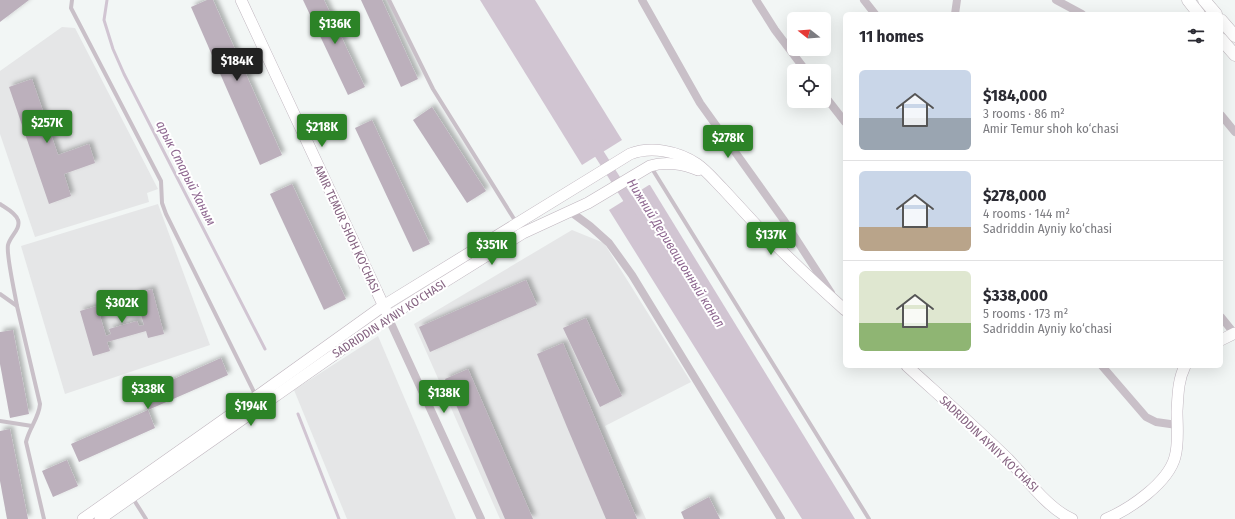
<!DOCTYPE html>
<html lang="en">
<head>
<meta charset="utf-8">
<style>
  :root { --surface:#fff; --page:#f2f2f3; --text:#2b2b33; --muted:#7c7c81; --line:#e1e1e2; --accent:#2c8327 }
  body { margin:0; font-family:"Fira Sans Condensed",sans-serif; background:var(--page); color:var(--text); height:100vh; display:flex; flex-direction:column; font-size:15px; white-space:nowrap }
  * { box-sizing:border-box; margin:0 }
  p { font-size:13px; color:var(--muted) }
  .icon { flex:none; width:22px; height:22px; fill:none; stroke:currentColor; stroke-width:2; stroke-linecap:round; stroke-linejoin:round }
  .map { position:relative; flex:1; overflow:hidden }
  .sheet { position:absolute; left:843px; top:12px; width:380px; height:356px; display:flex; flex-direction:column; background:var(--surface); border-radius:6px; box-shadow:0 4px 16px #0002 }
  .sheet>* { flex:none }
  .needle { width:26px; rotate:287deg }
  .buttons { position:absolute; left:787px; top:12px; display:grid; gap:8px }
  .buttons a { display:grid; place-items:center; width:44px; height:44px; border-radius:6px; background:var(--surface); box-shadow:0 4px 16px #0002; font-size:20px }
  .price { position:absolute; translate:-50% -34px; padding:0 9px; border-radius:4px; background:var(--accent); color:#fff; font-size:13px; line-height:26px; filter:drop-shadow(0 1px 2px #0008) }
  .price::after { content:''; position:absolute; left:50%; top:24px; width:12px; height:9px; margin-left:-6px; background:inherit; clip-path:polygon(0 0,100% 0,50% 100%) }
  .price.current { background:#222; color:#fff }
  ul { padding:0; list-style:none }
  li { display:flex; align-items:center; gap:12px; height:100px; padding:0 16px }
  li+li { border-top:1px solid var(--line) }
  li span { display:grid; place-items:center; flex:none; width:112px; height:80px; border-radius:6px; color:#555 }
  li>.icon { margin-inline-start:auto }
  span .icon { width:48px; height:48px; fill:#fffc; stroke-width:1 }
  li b { font-size:17px }
  h2 { display:flex; justify-content:space-between; align-items:center; height:48px; padding:0 16px; font-size:17px }
  .map>svg:first-child { display:block }
  .built { fill:#e5e6e7 }
  .water { fill:#d1c5d2 }
  .lines { fill:none; stroke-linecap:round; stroke-linejoin:round }
  .stream { stroke:#d1c5d2; stroke-width:3 }
  .canal { stroke:#d1c5d2; stroke-width:10 }
  .building { fill:#bcb0bc; filter:url(#shadow) }
  .secondary-casing { stroke:#bfb5be; stroke-width:12 }
  .primary-casing { stroke:#bcb4bb; stroke-width:13 }
  .service { stroke:#c9c0c8; stroke-width:4 }
  .minor { stroke:#c9c0c8; stroke-width:8 }
  .secondary { stroke:#fff; stroke-width:11 }
  .primary { stroke:#fff; stroke-width:12 }
  .labels { text-anchor:middle; dominant-baseline:central; stroke-width:4; stroke-linejoin:round; paint-order:stroke }
  .street-label { font-size:12px; fill:#856381; stroke:#fff }
  .water-label { font-size:13px; font-style:italic; fill:#8e6790; stroke:#fff }
</style>
</head>
<body>
<div class="map">
<svg width="1235" height="519" viewBox="0 0 1235 519">
  <defs>
    <filter id="shadow"><feDropShadow dx="3.5" dy="-3.5" stdDeviation="2" flood-color="#0004"/></filter>
  </defs>
  <rect width="100%" height="100%" fill="#f2f6f5"/>
  <!-- built -->
  <g class="built">
    <path d="M62,27L75,28L158,189L147,193L149,202L35,237L0,134V71Z"/>
    <path d="M158,204L210,345L65,394L21,246Z"/>
    <path d="M572,230L604,243L691,382L605,426L646,519H500L414,324Z"/>
    <path d="M378,336L456,519H347L294,390Z"/>
  </g>
  <!-- water -->
  <g class="water">
    <path d="M480,0H535L622,140L582,165Z"/>
    <path d="M649,185H650L855,519H802L609,210Z"/>
  </g>
  <g class="lines">
    <!-- stream -->
    <g class="stream">
      <path d="M107,0L104,20L113,49L124,74L265,349"/>
      <path d="M298,414L339,519"/>
    </g>
    <!-- canal -->
    <path class="canal" d="M593,144L635,210"/>
  </g>
  <!-- building -->
  <g class="building">
    <path d="M0,0H29L0,22Z"/>
    <path d="M207,0H213L282,155L260,165L191,7Z"/>
    <path d="M303,0H324L365,87L348,95Z"/>
    <path d="M361,0H382L418,79L401,87Z"/>
    <path d="M32,79L58,155L89,144L95,163L64,174L71,196L49,204L9,87Z"/>
    <path d="M432,107L486,191L467,203L413,120Z"/>
    <path d="M372,120L430,244L413,252L355,128Z"/>
    <path d="M292,184L346,299L324,310L270,194Z"/>
    <path d="M526,280L537,305L430,352L419,327Z"/>
    <path d="M152,289L164,334L148,338L146,331L107,342L110,351L93,356L80,311L97,306L106,336L111,334L109,329L137,321L139,326L144,325L135,294Z"/>
    <path d="M586,318L622,396L600,407L563,328Z"/>
    <path d="M13,330L29,414L10,418L0,364V332Z"/>
    <path d="M563,343L594,416L637,519H606L567,427L537,354Z"/>
    <path d="M221,358L228,375L148,410L155,428L79,462L71,444L148,410L140,394Z"/>
    <path d="M468,369L533,519H505L445,379Z"/>
    <path d="M10,429L28,519H7L0,481V431Z"/>
    <path d="M67,460L78,486L53,497L42,471Z"/>
    <path d="M709,497L720,519H684L681,512Z"/>
  </g>
  <g class="lines">
    <!-- secondary casing -->
    <g class="secondary-casing">
      <g id="secondary">
        <path d="M241,0L386,311"/>
        <path d="M1221,340L1235,333"/>
        <path d="M907,366C941,397 975,427 1008,459C1026,478 1048,509 1072,519"/>
        <path d="M83,519L256,397L383,306L630,154C651,146 678,151 697,164C707,171 715,181 723,189C735,202 747,215 759,228C786,256 816,284 845,310"/>
        <path d="M100,519L388,317L523,233L588,203L650,166C665,161 684,164 698,170"/>
        <path d="M1106,519C1130,509 1168,483 1175,457C1179,443 1177,426 1177,411C1178,395 1178,380 1185,366"/>
      </g>
    </g>
    <!-- primary casing -->
    <g class="primary-casing">
      <g id="primary">
        <path d="M1188,0L1199,14"/>
        <path d="M1204,0L1216,14"/>
        <path d="M1221,20L1235,36"/>
        <path d="M1221,39L1235,55"/>
      </g>
    </g>
    <!-- service -->
    <g class="service">
      <path d="M72,0L71,8L161,181L162,203L166,214L256,396"/>
      <path d="M389,0L433,89L516,222"/>
      <path d="M651,167L869,519"/>
      <path d="M0,204C6,208 16,213 18,220C21,229 10,236 8,245C6,254 15,294 17,306"/>
      <path d="M0,294L17,306L40,404C39,418 29,428 26,442L44,519"/>
      <path d="M0,421L32,426"/>
      <path d="M132,497L146,519"/>
    </g>
    <!-- minor -->
    <g class="minor">
      <path d="M642,0L700,103L783,219L831,293"/>
      <path d="M756,0L775,30L806,71"/>
      <path d="M864,0L875,14"/>
      <path d="M1056,0L1082,14"/>
      <path d="M955,14L957,0"/>
      <path d="M824,95L845,122"/>
      <path d="M1221,115L1235,132"/>
      <path d="M571,212L590,226L609,243L632,275L781,519"/>
      <path d="M388,317L481,519"/>
      <path d="M1221,317L1234,333"/>
      <path d="M1102,366L1146,417L1156,422L1177,425"/>
    </g>
    <!-- secondary -->
    <use href="#secondary" class="secondary"/>
    <!-- primary -->
    <use href="#primary" class="primary"/>
  </g>
  <g class="labels">
    <!-- street labels -->
    <g class="street-label">
      <text transform="translate(347 229) rotate(65)">AMIR TEMUR SHOH KO‘CHASI</text>
      <text transform="translate(389 319) rotate(-33)">SADRIDDIN AYNIY KO‘CHASI</text>
      <text transform="translate(989 444) rotate(44)">SADRIDDIN AYNIY KO‘CHASI</text>
    </g>
    <!-- water labels -->
    <g class="water-label">
      <text transform="translate(186 173) rotate(63)">арык Старый Ханым</text>
      <text transform="translate(676 253) rotate(58)">Нижний Деривационный канал</text>
    </g>
  </g>
</svg>
<div class="buttons">
<a><svg class="needle" viewBox="-14 -14 28 28"><path d="M0-13l5 13h-10z" fill="#e53935"/><path d="M0 13l5-13h-10z" fill="#7c7c81"/></svg></a>
<a><svg class="icon" aria-label="locate" viewBox="0 0 24 24"><circle cx="12" cy="12" r="6"/><path d="M12 2v4M12 18v4M2 12h4M18 12h4"/></svg></a>
</div>
<b class="price" style="left:335px;top:45px">$136K</b>
<b class="price current" style="left:237px;top:82px">$184K</b>
<b class="price" style="left:47px;top:144px">$257K</b>
<b class="price" style="left:322px;top:148px">$218K</b>
<b class="price" style="left:728px;top:159px">$278K</b>
<b class="price" style="left:771px;top:256px">$137K</b>
<b class="price" style="left:492px;top:266px">$351K</b>
<b class="price" style="left:122px;top:324px">$302K</b>
<b class="price" style="left:148px;top:410px">$338K</b>
<b class="price" style="left:444px;top:414px">$138K</b>
<b class="price" style="left:251px;top:427px">$194K</b>
<section class="sheet">
<h2>11 homes<svg class="icon" aria-label="filters" viewBox="0 0 24 24"><path d="M4 7h16M4 17h16"/><circle cx="9" cy="7" r="2"/><circle cx="15" cy="17" r="2"/></svg></h2>
<ul>
<li><span style="background:linear-gradient(#c9d6e8 60%,#9aa5b1 0)"><svg class="icon" aria-label="home" viewBox="0 0 24 24"><path d="M3 11l9-7 9 7M6 9v11h12V9"/></svg></span><div><b>$184,000</b><p>3 rooms · 86 m²</p><p>Amir Temur shoh ko‘chasi</p></div></li>
<li><span style="background:linear-gradient(#c9d6e8 70%,#b9a48a 0)"><svg class="icon" aria-label="home" viewBox="0 0 24 24"><path d="M3 11l9-7 9 7M6 9v11h12V9"/></svg></span><div><b>$278,000</b><p>4 rooms · 144 m²</p><p>Sadriddin Ayniy ko‘chasi</p></div></li>
<li><span style="background:linear-gradient(#dfe7d0 65%,#8fb573 0)"><svg class="icon" aria-label="home" viewBox="0 0 24 24"><path d="M3 11l9-7 9 7M6 9v11h12V9"/></svg></span><div><b>$338,000</b><p>5 rooms · 173 m²</p><p>Sadriddin Ayniy ko‘chasi</p></div></li>
</ul>
</section>
</div>
</body>
</html>
